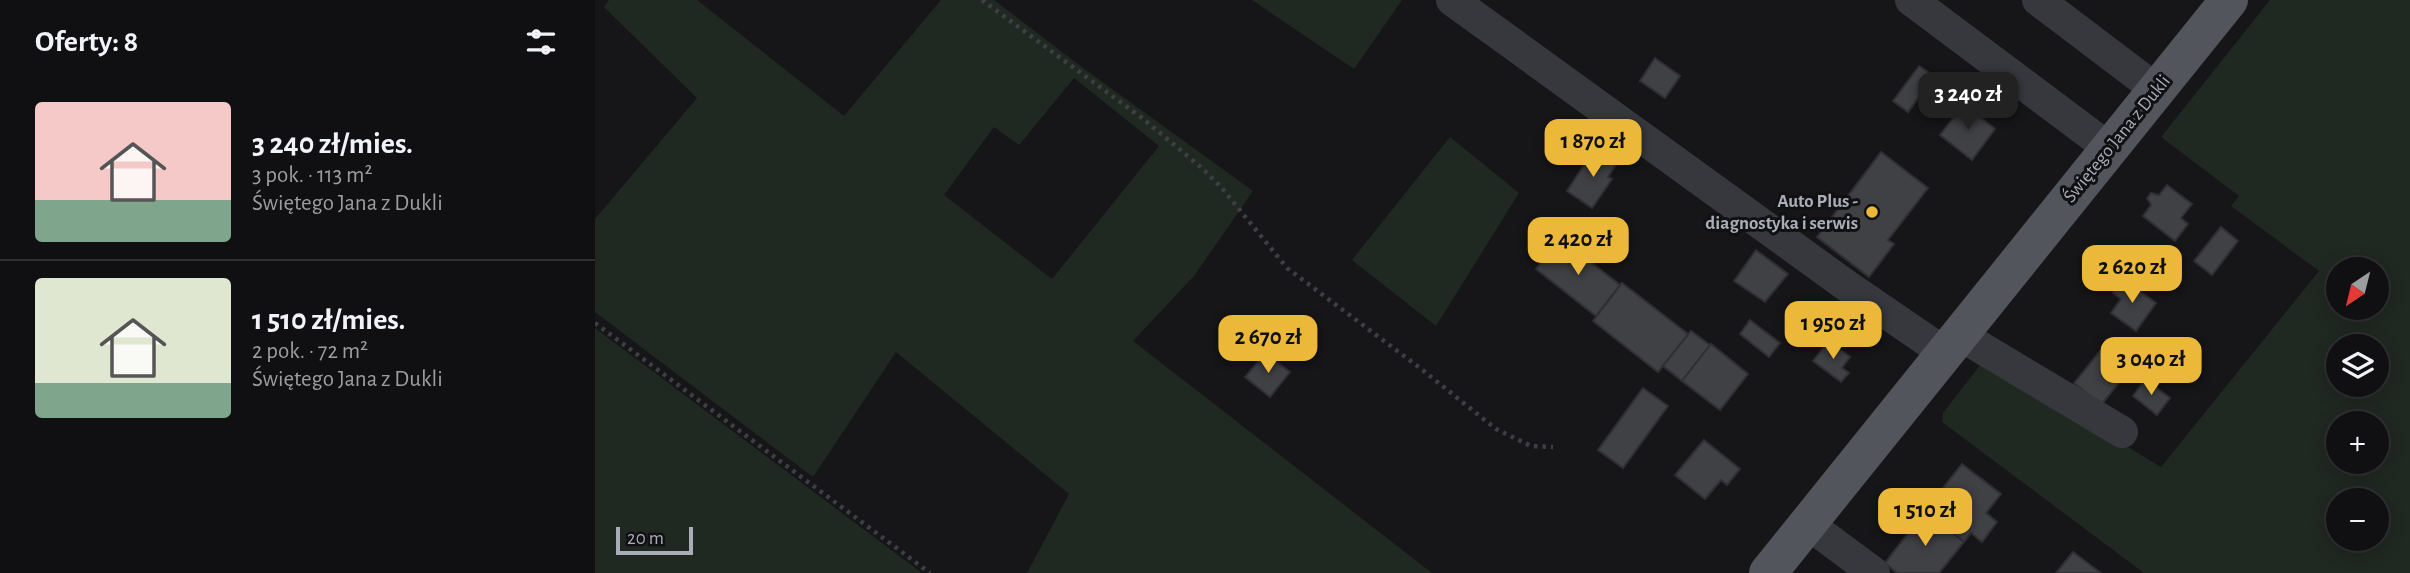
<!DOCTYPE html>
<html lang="pl">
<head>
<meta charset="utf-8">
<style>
  :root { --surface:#101012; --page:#19191b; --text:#f1f3f6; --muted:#9c9d9f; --line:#303032; --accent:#ecb83a }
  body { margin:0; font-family:"Alegreya Sans",sans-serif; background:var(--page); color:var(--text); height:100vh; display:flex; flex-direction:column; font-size:26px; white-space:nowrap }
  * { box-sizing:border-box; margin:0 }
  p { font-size:23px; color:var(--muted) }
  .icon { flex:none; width:38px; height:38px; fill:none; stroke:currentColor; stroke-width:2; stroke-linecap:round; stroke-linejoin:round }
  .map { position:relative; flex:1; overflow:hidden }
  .sheet { display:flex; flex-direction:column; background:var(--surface); width:595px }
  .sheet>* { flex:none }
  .needle { width:46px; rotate:215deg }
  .controls { position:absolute; left:1731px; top:257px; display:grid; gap:14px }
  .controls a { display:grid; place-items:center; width:63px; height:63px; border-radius:50%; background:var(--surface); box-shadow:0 4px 18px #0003,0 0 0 2px var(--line); font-size:35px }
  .scale { position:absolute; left:21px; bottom:18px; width:77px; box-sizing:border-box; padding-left:7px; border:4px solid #a9adb8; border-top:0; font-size:19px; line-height:24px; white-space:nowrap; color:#a9adb8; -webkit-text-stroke:5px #111113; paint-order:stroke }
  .price { position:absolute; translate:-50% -60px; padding:0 16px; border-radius:14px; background:var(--accent); color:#111; font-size:23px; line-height:46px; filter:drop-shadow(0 2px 4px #0008) }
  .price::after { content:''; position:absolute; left:50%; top:42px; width:21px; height:16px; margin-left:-10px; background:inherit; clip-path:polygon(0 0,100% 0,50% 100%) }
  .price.on { background:#222; color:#fff }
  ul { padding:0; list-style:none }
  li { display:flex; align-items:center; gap:21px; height:175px; padding:0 35px }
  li+li { border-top:2px solid var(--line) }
  li span { display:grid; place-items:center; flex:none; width:196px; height:140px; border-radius:7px; color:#555 }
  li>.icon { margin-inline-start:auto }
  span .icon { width:84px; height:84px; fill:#fffc; stroke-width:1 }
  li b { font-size:30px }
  h2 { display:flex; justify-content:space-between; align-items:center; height:84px; padding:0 35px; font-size:30px }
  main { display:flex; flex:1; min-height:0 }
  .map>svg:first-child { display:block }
  .green { fill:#202822; fill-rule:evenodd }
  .building { fill:#404145; stroke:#303034; stroke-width:2 }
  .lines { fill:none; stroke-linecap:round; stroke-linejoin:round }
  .path { stroke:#3d3f44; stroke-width:4.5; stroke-dasharray:3.5 5; stroke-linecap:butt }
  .minor { stroke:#37383d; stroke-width:32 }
  .major { stroke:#53555c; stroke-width:38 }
  .poi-dot { fill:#ecb83a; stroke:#111113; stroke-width:2.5 }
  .labels { text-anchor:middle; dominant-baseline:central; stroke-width:6; stroke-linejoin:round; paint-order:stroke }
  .street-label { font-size:19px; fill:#a9adb8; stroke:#111113 }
  .poi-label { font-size:19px; font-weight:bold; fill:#a9adb8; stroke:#111113; text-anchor:end }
</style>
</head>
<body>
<main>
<section class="sheet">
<h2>Oferty: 8<svg class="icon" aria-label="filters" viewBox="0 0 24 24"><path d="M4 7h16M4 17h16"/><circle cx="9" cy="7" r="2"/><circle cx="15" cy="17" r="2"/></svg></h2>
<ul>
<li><span style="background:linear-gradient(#f6c9c9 70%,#7fa58c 0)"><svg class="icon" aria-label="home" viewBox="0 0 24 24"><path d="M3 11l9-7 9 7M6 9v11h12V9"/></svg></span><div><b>3 240 zł/mies.</b><p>3 pok. · 113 m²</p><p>Świętego Jana z Dukli</p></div></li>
<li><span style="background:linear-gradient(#dfe7d0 75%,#7fa58c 0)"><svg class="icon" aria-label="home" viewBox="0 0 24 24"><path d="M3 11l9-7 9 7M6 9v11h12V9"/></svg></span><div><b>1 510 zł/mies.</b><p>2 pok. · 72 m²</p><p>Świętego Jana z Dukli</p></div></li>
</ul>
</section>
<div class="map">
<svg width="1815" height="573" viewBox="0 0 1815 573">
  <rect width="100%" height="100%" fill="#161618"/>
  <!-- green -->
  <g class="green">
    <path d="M14,0H102L249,116L346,0H399L488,68L658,191L599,276L538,341L837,573H432L474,494L301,352L218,477L0,312V219L102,98L9,7ZM479,78L564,146L457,279L349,195L399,127L424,145Z"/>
    <path d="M657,0H807L759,69Z"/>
    <path d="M1675,0H1815V573H1549L1347,422L1348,413L1389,360L1566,467L1724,271L1636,206L1644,196L1566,137ZM1743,270H1782V308H1743ZM1743,346H1782V385H1743ZM1743,424H1782V462H1743ZM1743,500H1782V539H1743Z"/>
    <path d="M855,137L924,193L841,326L757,260Z"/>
    <path d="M0,328L327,573H0Z"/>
  </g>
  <!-- building -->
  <g class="building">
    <path d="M1060,58L1085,76L1070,98L1045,81Z"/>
    <path d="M1324,66L1339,76L1313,112L1298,101Z"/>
    <path d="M1369,104L1400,129L1377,160L1345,135Z"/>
    <path d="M1002,150L1022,163L1013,177L1017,179L997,208L972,191L991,162L993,163Z"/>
    <path d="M1286,152L1333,188L1293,240L1299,244L1274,277L1222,237Z"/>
    <path d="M1572,185L1597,204L1586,218L1593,224L1580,241L1548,216L1556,205L1552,198L1556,193L1564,195Z"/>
    <path d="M1626,227L1643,241L1617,275L1599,261Z"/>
    <path d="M965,238L1025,285L1001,316L941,269Z"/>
    <path d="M1161,250L1193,274L1170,302L1139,281Z"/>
    <path d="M1528,279L1561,303L1541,331L1516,313L1526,299L1518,293Z"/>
    <path d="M1027,283L1093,334L1063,372L998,321Z"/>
    <path d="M1155,320L1185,343L1174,357L1145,334Z"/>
    <path d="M1096,331L1115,345L1087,381L1068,366Z"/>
    <path d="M1234,341L1255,357L1247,368L1254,373L1246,382L1218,361Z"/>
    <path d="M1116,344L1153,374L1125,410L1087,381Z"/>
    <path d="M1505,351L1532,373L1506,405L1479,383Z"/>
    <path d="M670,353L695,372L675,397L650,377Z"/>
    <path d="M1550,379L1575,398L1562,415L1538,396Z"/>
    <path d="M1048,388L1073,406L1028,468L1003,450Z"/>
    <path d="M1109,440L1145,469L1132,485L1126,480L1110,499L1080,475Z"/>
    <path d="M1367,464L1406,494L1391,513L1402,522L1387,542L1376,533L1369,542L1330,511Z"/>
    <path d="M1330,511L1369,542L1344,573H1302L1290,563Z"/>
    <path d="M1478,552L1506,573H1461Z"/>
  </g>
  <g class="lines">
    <!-- path -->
    <g class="path">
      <path d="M387,0L547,118L607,168L626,187L692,268L825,368L901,429L936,446L958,447"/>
      <path d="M0,323L335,573"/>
    </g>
    <!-- minor -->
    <g class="minor">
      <path d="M857,0L1252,286L1350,353"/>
      <path d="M1316,0L1515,149"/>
      <path d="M1443,0L1562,90"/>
      <path d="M1365,335L1527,432"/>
      <path d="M1213,524L1279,573"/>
    </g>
    <!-- major -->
    <path class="major" d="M1173,573L1634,0"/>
  </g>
  <!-- markers -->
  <circle class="poi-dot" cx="1277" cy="212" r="7"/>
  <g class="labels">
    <!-- street labels -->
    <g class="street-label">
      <text transform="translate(1522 139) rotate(-51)">Świętego Jana z Dukli</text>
    </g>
    <!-- poi labels -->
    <g class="poi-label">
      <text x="1263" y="201">Auto Plus -<tspan x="1263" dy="22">diagnostyka i serwis</tspan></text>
    </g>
  </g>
</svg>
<div class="controls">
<a><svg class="needle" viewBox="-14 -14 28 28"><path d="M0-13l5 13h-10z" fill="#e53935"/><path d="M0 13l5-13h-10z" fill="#9c9d9f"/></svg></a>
<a><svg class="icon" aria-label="layers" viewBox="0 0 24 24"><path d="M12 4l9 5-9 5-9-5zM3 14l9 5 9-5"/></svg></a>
<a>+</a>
<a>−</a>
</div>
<div class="scale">20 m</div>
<b class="price on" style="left:1373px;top:132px">3 240 zł</b>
<b class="price" style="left:998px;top:179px">1 870 zł</b>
<b class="price" style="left:983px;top:277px">2 420 zł</b>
<b class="price" style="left:1537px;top:305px">2 620 zł</b>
<b class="price" style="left:1238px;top:361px">1 950 zł</b>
<b class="price" style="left:673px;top:375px">2 670 zł</b>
<b class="price" style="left:1556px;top:397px">3 040 zł</b>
<b class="price" style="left:1330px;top:548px">1 510 zł</b>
</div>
</main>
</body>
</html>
